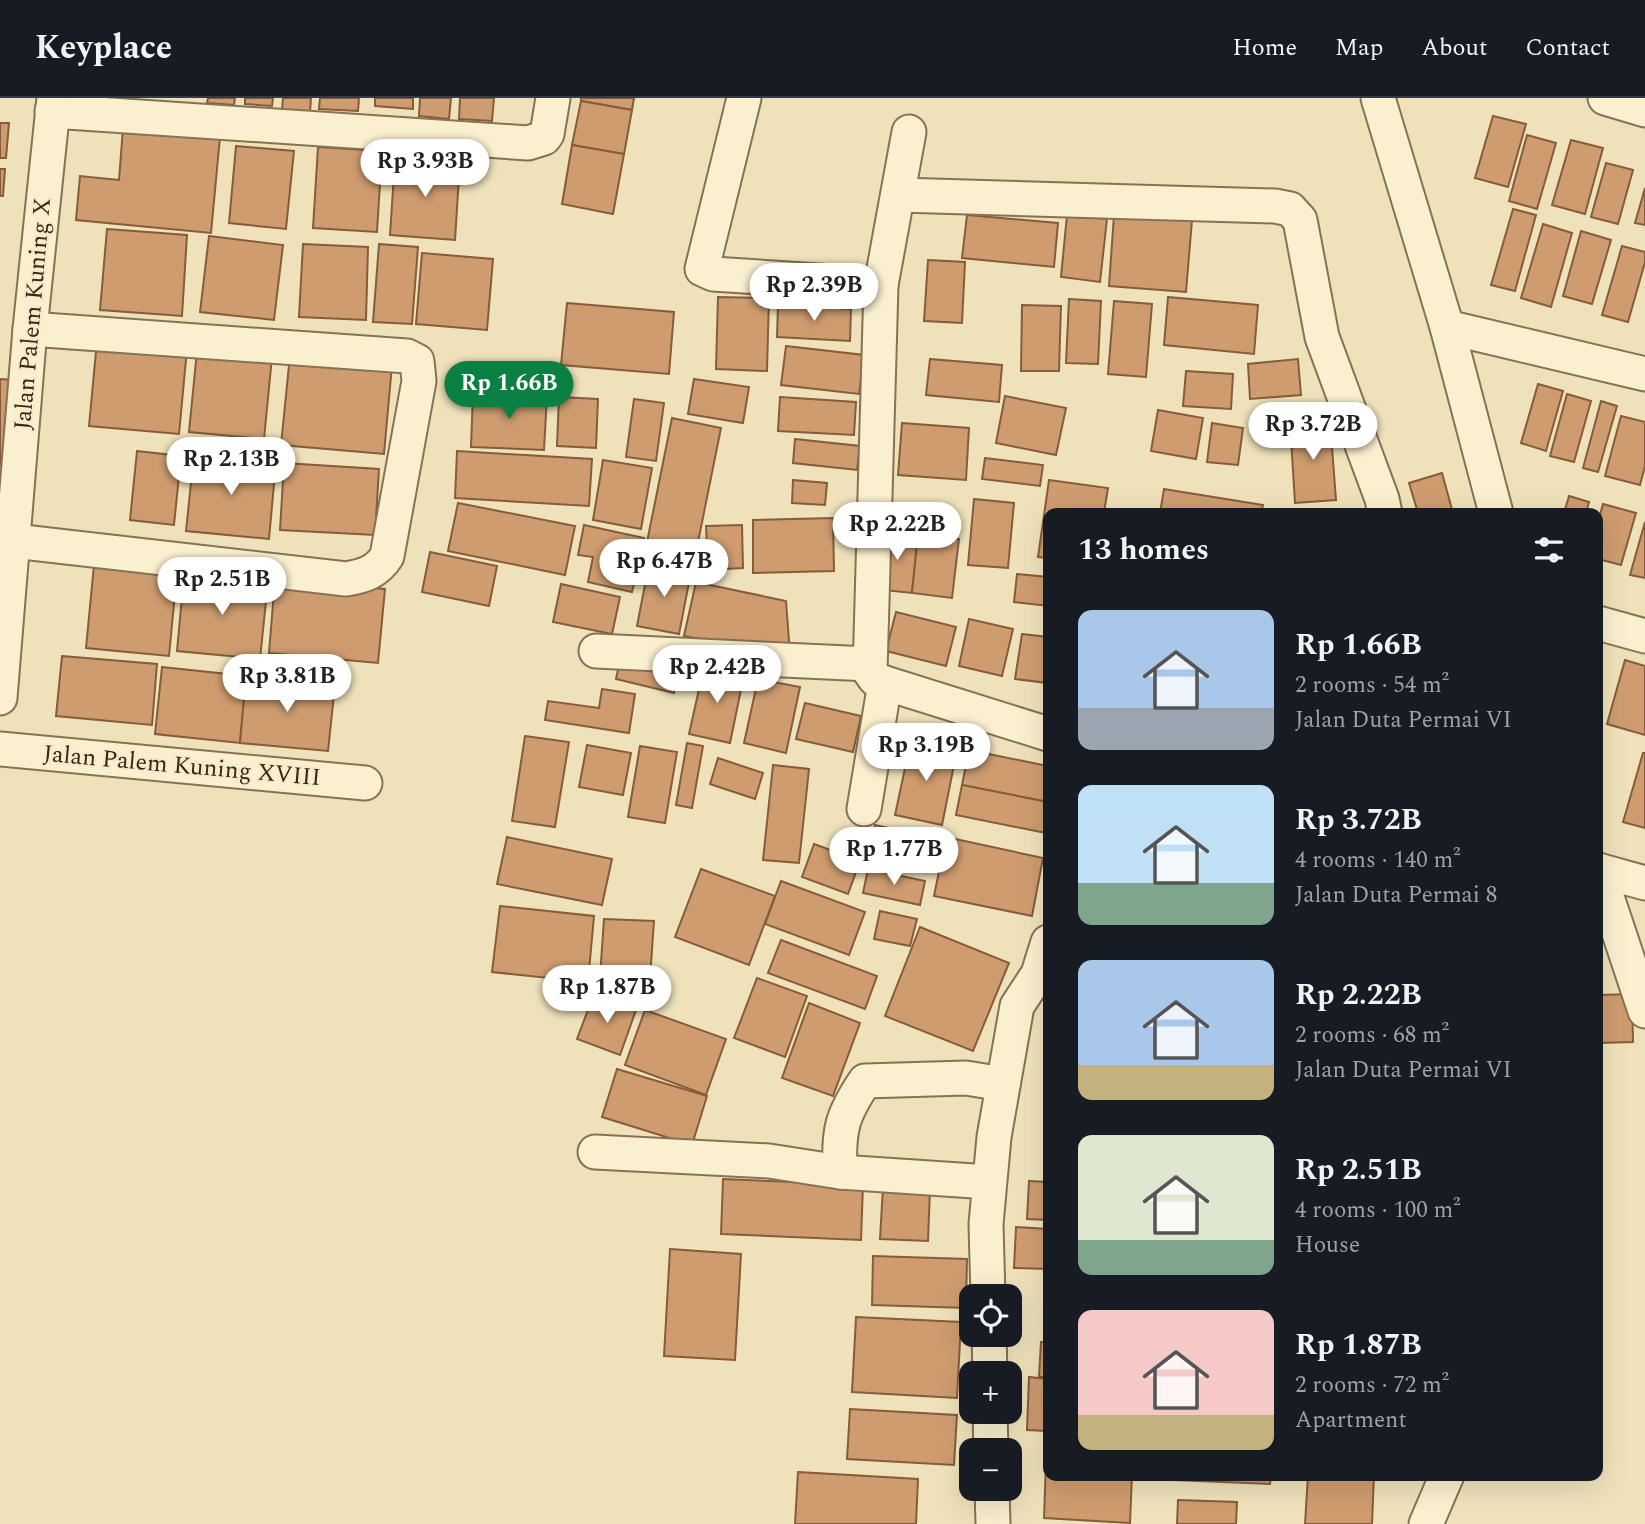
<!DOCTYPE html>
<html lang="en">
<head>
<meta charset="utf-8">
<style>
  :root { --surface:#171b24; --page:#20242c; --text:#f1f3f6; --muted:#9ea1a6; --line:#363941; --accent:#0b8043 }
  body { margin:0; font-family:Spectral,serif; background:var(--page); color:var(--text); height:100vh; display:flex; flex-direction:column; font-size:26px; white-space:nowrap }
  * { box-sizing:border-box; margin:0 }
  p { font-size:23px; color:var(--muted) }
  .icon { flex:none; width:38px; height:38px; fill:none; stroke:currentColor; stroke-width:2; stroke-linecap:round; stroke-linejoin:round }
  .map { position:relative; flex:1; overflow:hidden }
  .drawer { position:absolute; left:1043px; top:410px; width:560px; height:973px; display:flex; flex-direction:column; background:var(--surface); border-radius:14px; box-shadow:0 7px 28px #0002 }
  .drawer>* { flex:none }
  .fabs { position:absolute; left:959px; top:1186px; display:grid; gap:14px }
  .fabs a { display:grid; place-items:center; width:63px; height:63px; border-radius:14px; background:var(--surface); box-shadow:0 7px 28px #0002; font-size:35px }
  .price { position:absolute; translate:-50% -60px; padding:0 16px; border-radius:24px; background:#fff; color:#222; font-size:23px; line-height:46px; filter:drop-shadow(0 2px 4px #0008) }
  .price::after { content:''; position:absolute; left:50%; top:42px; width:21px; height:16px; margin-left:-10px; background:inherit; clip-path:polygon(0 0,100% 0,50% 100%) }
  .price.active { background:var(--accent); color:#fff }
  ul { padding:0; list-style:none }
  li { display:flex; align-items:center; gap:21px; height:175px; padding:0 35px }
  li span { display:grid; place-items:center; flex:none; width:196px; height:140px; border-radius:14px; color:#555 }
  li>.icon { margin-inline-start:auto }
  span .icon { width:84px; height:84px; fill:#fffc; stroke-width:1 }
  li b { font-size:30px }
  h2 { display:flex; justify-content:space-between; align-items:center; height:84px; padding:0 35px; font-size:30px }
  header { display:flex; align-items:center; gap:42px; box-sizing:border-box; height:98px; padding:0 35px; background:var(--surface); border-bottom:2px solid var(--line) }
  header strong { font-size:33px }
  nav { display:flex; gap:38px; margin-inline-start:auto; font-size:24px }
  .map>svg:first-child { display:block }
  .building { fill:#ce9c6f; stroke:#865c3a; stroke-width:2 }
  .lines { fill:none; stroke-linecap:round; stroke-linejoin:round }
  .minor-casing { stroke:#867254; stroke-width:37 }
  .minor { stroke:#faefce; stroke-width:33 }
  .labels { text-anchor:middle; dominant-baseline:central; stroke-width:5; stroke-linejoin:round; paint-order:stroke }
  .street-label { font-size:24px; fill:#34281a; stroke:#f6ecca }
</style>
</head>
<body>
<header>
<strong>Keyplace</strong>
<nav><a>Home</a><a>Map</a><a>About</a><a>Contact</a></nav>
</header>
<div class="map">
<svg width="1645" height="1426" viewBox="0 0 1645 1426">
  <rect width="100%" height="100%" fill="#efe2bb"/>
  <!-- building -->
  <g class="building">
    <path d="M208,0H235L234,7L207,5Z"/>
    <path d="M245,0H273L272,8L245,6Z"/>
    <path d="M283,0H311L310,14L282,12Z"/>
    <path d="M320,0H359L358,13L319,11Z"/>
    <path d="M375,0H413V11L375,8Z"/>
    <path d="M420,0H451L449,21L419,18Z"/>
    <path d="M460,0H494L492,23L459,21Z"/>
    <path d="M581,0H634L632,12L581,3Z"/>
    <path d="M581,3L632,12L624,56L572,47Z"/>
    <path d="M1493,18L1526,26L1508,89L1475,80Z"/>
    <path d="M0,25H9L6,60H0Z"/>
    <path d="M123,30L220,39L211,135L76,122L80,78L119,82Z"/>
    <path d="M1527,37L1556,45L1537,111L1509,103Z"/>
    <path d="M1571,42L1603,50L1585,116L1552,107Z"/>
    <path d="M572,47L624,56L613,116L562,106Z"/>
    <path d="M236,48L294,53L286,131L229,125Z"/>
    <path d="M318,49L382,53L377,134L313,130Z"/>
    <path d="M395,60L460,63L455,142L390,137Z"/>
    <path d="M1606,65L1633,72L1618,126L1591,119Z"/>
    <path d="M0,71H5L3,98H0Z"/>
    <path d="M1645,90V127L1635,125Z"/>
    <path d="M1513,111L1536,117L1515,193L1491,187Z"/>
    <path d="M967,117L1058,125L1054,169L962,160Z"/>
    <path d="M1067,117L1107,121L1100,184L1061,179Z"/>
    <path d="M1114,117L1192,122L1186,194L1109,188Z"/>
    <path d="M1543,126L1572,135L1551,209L1521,200Z"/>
    <path d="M107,131L187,137L182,218L100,212Z"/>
    <path d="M1581,133L1611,142L1592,206L1563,198Z"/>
    <path d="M209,138L283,147L274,222L200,214Z"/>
    <path d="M303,146L368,149L366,222L299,219Z"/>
    <path d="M379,146L418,149L412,226L373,224Z"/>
    <path d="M1622,148L1645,154V164L1628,224L1602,217Z"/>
    <path d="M422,155L493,161L487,232L416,226Z"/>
    <path d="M928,162L965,164L962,225L924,223Z"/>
    <path d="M718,199L769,200L767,273L716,271Z"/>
    <path d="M1168,199L1258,207L1254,256L1164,247Z"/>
    <path d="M1069,201L1101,203L1098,266L1066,265Z"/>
    <path d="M1114,203L1152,206L1146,279L1108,276Z"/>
    <path d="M567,205L674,214L669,276L561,267Z"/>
    <path d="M778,206L851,211L850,243L777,239Z"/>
    <path d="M1022,207L1061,208L1059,273H1021Z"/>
    <path d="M97,243L187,251L179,336L89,328Z"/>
    <path d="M786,248L864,257L859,296L781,287Z"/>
    <path d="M197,253L272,259L264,341L189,334Z"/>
    <path d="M290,257L392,267L384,356L281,347Z"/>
    <path d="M930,261L1002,267L999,304L926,297Z"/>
    <path d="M1298,261L1301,297L1250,301L1248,266Z"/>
    <path d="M1186,273L1233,276L1231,311L1183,308Z"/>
    <path d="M0,281L14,282L6,367H0Z"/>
    <path d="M694,281L749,289L743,325L688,316Z"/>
    <path d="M1538,286L1563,293L1546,353L1521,345Z"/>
    <path d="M473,295L547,298L544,352L471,349Z"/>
    <path d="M1567,296L1591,303L1574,364L1550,358Z"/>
    <path d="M1005,298L1066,310L1056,357L996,345Z"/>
    <path d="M559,299L598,301L596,350L557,348Z"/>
    <path d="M780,299L856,304L854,337L778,333Z"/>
    <path d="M634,301L664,305L656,363L626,359Z"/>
    <path d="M1601,303L1617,308L1598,374L1583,370Z"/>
    <path d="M1158,312L1203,320L1196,361L1151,353Z"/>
    <path d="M1621,318L1645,324V368L1640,387L1605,378Z"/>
    <path d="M672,320L721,330L695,459L646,449Z"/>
    <path d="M1330,323L1336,402L1295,405L1290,325Z"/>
    <path d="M902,325L969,330L966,382L898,377Z"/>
    <path d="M1212,325L1243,330L1238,367L1207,364Z"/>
    <path d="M795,341L860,348L857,372L793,365Z"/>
    <path d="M137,353L181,358L174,427L130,422Z"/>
    <path d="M457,353L592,361L589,408L455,400Z"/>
    <path d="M194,356L276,364L269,441L186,433Z"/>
    <path d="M985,360L1043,367L1040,388L982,381Z"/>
    <path d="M603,362L652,370L641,431L593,422Z"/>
    <path d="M284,365L379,371L375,437L280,432Z"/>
    <path d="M1442,375L1453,415H1418L1409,385Z"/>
    <path d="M793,382L827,385L825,407L792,405Z"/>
    <path d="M1049,382L1108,390L1104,415H1048V460L1038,459Z"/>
    <path d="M1164,391L1263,407L1261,415H1160Z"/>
    <path d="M1569,398L1589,404L1586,415H1564Z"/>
    <path d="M974,401L1014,405L1008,470L968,467Z"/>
    <path d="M458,405L575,428L565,477L448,453Z"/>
    <path d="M1603,406L1636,415L1621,467L1598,461V424Z"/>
    <path d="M833,420L834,473L753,475V422Z"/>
    <path d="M1645,424V480L1630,477Z"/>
    <path d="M584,427L644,440L632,494L588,484L593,459L578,457Z"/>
    <path d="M742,427L743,470L708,472L706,428Z"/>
    <path d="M881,432L918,436L912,495L875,491Z"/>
    <path d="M918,436L959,441L952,500L912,495Z"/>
    <path d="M430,454L497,468L489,508L422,494Z"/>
    <path d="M649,466L691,474L679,536L637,528Z"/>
    <path d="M94,467L177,475L169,558L86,550Z"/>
    <path d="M1017,476L1048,479V508L1014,504Z"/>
    <path d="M184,477L268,484L260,561L177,553Z"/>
    <path d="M275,481L385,491L378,565L269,555Z"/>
    <path d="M696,484L786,503L790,556L684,538Z"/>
    <path d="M561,486L620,499L612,536L553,524Z"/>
    <path d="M896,514L956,529L946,568L886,553Z"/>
    <path d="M969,521L1013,531L1002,578L959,568Z"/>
    <path d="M1022,536L1048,539V585L1015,581Z"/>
    <path d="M62,558L157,566L152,627L56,618Z"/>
    <path d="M621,558L679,572L674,595L616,581Z"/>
    <path d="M1625,562L1645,568V637L1607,626Z"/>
    <path d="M162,569L246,578L240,645L155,636Z"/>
    <path d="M704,569L744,577L730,645L689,636Z"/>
    <path d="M246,578L335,587L328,653L240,645Z"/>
    <path d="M758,581L800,589L786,655L744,645Z"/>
    <path d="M602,591L635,596L629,635L545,622L548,603L599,610Z"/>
    <path d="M805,605L861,618L853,654L796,641Z"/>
    <path d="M525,638L569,644L555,729L512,723Z"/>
    <path d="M911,642L957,652L942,727L895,717Z"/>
    <path d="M687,645L703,648L692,710L676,707Z"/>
    <path d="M587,647L631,655L623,697L579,689Z"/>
    <path d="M640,648L677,654L665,725L628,719Z"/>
    <path d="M969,652L1048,668V704L962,687Z"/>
    <path d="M1643,655H1645V730L1623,724Z"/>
    <path d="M718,660L763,675L755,701L710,686Z"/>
    <path d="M773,667L809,671L799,765L763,762Z"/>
    <path d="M962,687L1048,704L1046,735L956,717Z"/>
    <path d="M875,727L936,740L929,773L868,760Z"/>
    <path d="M507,739L612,761L602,807L497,786Z"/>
    <path d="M946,739L1043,760L1032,818L934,798Z"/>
    <path d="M814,746L860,763L848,796L802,779Z"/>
    <path d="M701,771L775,798L749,867L675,839Z"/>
    <path d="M868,771L925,783L920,807L863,795Z"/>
    <path d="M781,783L865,814L849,857L765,826Z"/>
    <path d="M500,808L594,818L588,884L492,874Z"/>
    <path d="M880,813L917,821L910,848L874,841Z"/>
    <path d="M604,821L654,823L649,895L599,893Z"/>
    <path d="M920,829L1009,865L973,953L885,918Z"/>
    <path d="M781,842L877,878L865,911L768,875Z"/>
    <path d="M757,880L807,898L785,959L734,940Z"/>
    <path d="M594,896L636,912L620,957L577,941Z"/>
    <path d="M1632,896L1633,944L1598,945V897Z"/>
    <path d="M809,905L860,925L833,998L782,980Z"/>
    <path d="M645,912L726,941L706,997L625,967Z"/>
    <path d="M617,971L707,998L692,1047L602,1019Z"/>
    <path d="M723,1081L863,1087L861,1142L721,1136Z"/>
    <path d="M1029,1083L1048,1084V1122L1027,1121Z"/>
    <path d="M883,1089L930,1091L928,1143L880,1141Z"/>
    <path d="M1016,1129L1048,1131V1171L1014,1170Z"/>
    <path d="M670,1151L741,1156L735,1262L664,1258Z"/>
    <path d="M873,1158L967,1161L966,1210L872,1207Z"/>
    <path d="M856,1219L961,1224L957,1300L852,1294Z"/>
    <path d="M1041,1244H1048V1279H1039Z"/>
    <path d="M1029,1279L1048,1281V1333L1027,1332Z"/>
    <path d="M850,1311L957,1317L954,1367L847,1361Z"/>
    <path d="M1046,1363L1048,1377H1132L1130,1425L1044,1420Z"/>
    <path d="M798,1374L918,1381L916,1426H795Z"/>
    <path d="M1174,1377H1271L1270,1386L1174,1382Z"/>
    <path d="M1308,1377H1374L1372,1426H1305Z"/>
    <path d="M1178,1402L1237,1404L1236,1426H1177Z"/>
  </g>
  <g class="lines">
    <!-- minor casing -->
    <g class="minor-casing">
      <g id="minor">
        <path d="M744,0L702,171L713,176L881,187"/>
        <path d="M1378,0L1447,229L1496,415"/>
        <path d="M1605,0L1645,12"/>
        <path d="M52,13L528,45L544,40L547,36L553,0"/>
        <path d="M909,34L881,187L870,574L875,581L885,585L1048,636"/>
        <path d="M899,97L1275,108L1290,111L1300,122L1322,239L1382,401L1385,415"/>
        <path d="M1447,229L1645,276"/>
        <path d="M14,443L346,481C364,478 377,474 387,458L419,283L417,263L407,258L30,231"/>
        <path d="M1598,525L1645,538"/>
        <path d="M596,553L869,566"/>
        <path d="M0,600L30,231L54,0"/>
        <path d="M0,651L365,685"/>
        <path d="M864,711L885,585"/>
        <path d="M1598,772L1645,913"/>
        <path d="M1598,772L1645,785"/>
        <path d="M595,1054L769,1063L840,1074L989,1084"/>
        <path d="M840,1074C838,1032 842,1017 865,983L966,980L1003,986"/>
        <path d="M988,1199L986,1126L994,1039L1017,908L1038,876L1048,844"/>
        <path d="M989,1237L990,1276"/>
        <path d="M990,1314L991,1353"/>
        <path d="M992,1391L993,1426"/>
        <path d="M1426,1426L1447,1377"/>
      </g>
    </g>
    <!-- minor -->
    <use href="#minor" class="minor"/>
  </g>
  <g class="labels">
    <!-- street labels -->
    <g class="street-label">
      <text transform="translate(33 216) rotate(-85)">Jalan Palem Kuning X</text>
      <text transform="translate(182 668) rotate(5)">Jalan Palem Kuning XVIII</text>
    </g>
  </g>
</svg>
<div class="fabs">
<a><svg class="icon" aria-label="locate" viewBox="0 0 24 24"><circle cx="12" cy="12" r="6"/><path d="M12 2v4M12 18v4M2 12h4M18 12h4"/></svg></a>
<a>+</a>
<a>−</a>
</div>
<b class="price" style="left:425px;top:101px">Rp 3.93B</b>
<b class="price" style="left:814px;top:225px">Rp 2.39B</b>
<b class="price active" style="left:509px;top:323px">Rp 1.66B</b>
<b class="price" style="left:1313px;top:364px">Rp 3.72B</b>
<b class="price" style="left:231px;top:399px">Rp 2.13B</b>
<b class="price" style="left:897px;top:464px">Rp 2.22B</b>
<b class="price" style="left:664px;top:501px">Rp 6.47B</b>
<b class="price" style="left:222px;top:519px">Rp 2.51B</b>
<b class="price" style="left:717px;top:607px">Rp 2.42B</b>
<b class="price" style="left:287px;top:616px">Rp 3.81B</b>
<b class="price" style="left:926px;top:685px">Rp 3.19B</b>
<b class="price" style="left:894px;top:789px">Rp 1.77B</b>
<b class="price" style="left:607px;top:927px">Rp 1.87B</b>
<section class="drawer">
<h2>13 homes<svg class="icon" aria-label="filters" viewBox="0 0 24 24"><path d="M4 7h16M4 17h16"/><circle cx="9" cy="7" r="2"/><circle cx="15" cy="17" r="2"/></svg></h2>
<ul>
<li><span style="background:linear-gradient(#a9c7e8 70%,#9aa5b1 0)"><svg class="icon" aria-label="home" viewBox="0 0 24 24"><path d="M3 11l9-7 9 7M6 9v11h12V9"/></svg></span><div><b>Rp 1.66B</b><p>2 rooms · 54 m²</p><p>Jalan Duta Permai VI</p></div></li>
<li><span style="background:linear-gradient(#bfe0f5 70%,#7fa58c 0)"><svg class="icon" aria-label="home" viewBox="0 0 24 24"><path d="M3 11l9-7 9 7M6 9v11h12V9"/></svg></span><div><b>Rp 3.72B</b><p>4 rooms · 140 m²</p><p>Jalan Duta Permai 8</p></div></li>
<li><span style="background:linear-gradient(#a9c7e8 75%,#c2b280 0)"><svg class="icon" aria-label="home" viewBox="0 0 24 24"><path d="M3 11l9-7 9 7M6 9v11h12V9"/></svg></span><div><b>Rp 2.22B</b><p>2 rooms · 68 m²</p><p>Jalan Duta Permai VI</p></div></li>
<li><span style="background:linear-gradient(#dfe7d0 75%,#7fa58c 0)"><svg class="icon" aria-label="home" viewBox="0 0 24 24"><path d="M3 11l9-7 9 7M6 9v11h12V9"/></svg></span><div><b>Rp 2.51B</b><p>4 rooms · 100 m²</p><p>House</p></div></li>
<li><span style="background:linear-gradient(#f6c9c9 75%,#c2b280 0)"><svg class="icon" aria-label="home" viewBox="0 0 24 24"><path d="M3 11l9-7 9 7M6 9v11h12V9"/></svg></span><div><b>Rp 1.87B</b><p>2 rooms · 72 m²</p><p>Apartment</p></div></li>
</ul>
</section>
</div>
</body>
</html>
